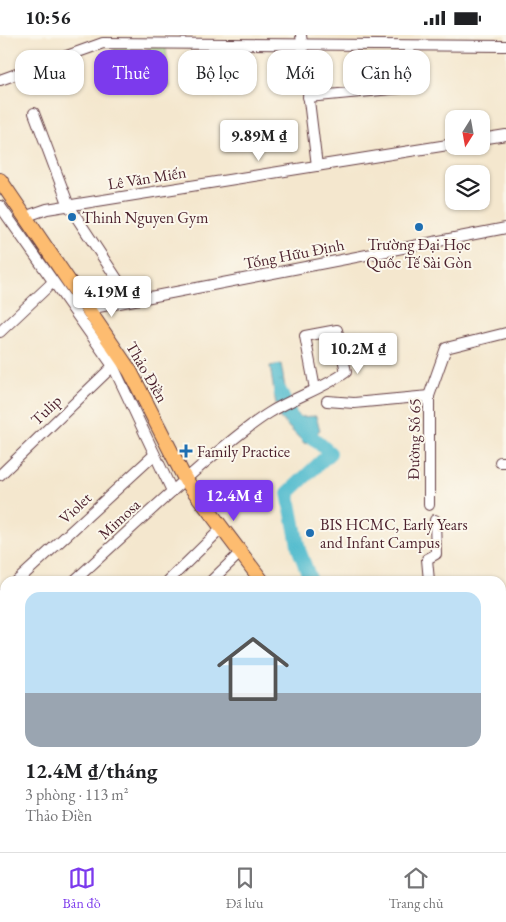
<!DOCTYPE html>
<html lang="vi">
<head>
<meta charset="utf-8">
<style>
  :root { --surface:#fff; --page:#f2f2f2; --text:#202124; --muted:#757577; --line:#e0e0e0; --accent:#7c3aed }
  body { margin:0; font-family:"EB Garamond",serif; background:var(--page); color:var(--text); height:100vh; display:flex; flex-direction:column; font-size:19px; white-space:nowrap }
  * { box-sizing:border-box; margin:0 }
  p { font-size:16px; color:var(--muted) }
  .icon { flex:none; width:28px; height:28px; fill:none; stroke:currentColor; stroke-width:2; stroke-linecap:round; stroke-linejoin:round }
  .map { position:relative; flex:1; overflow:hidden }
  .panel { position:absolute; left:0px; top:541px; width:506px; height:276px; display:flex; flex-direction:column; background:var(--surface); border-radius:15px 15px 0 0; box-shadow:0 1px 4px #0004 }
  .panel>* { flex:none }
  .hud { position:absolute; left:15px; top:15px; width:476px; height:45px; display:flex; gap:10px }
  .needle { width:32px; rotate:191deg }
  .fabs { position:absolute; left:445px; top:75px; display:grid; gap:10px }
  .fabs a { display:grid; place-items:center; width:45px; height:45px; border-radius:10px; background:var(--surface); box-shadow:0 1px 4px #0004; font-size:25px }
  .price { position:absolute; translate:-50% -42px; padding:0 11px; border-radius:5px; background:#fff; color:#222; font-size:16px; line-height:32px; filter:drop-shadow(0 1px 2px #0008) }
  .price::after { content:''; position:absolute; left:50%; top:30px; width:15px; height:11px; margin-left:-8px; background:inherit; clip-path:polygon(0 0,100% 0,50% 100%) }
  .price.active { background:var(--accent); color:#fff }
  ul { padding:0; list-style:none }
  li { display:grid; align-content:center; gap:10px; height:265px; padding:0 25px }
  li span { display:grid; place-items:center; height:155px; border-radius:15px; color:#555 }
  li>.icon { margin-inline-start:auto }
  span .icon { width:90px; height:90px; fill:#fffc; stroke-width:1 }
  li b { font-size:21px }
  .chip { padding:0 18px; border-radius:15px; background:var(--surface); box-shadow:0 1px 4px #0004; font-size:18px; line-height:45px }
  .chip.active { background:var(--accent); color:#fff }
  .status { display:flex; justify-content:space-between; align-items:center; height:35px; padding:0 25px; background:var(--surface); direction:ltr }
  .status svg { height:14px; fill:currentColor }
  .dock { display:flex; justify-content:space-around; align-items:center; height:70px; border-top:1px solid var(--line); background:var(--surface); font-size:14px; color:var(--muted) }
  .dock a { display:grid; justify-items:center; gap:2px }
  .dock .active { color:var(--accent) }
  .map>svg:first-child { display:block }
  .grass { fill:#95c778; stroke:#707352 }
  .water { fill:url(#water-ripples); stroke:#4e6e7c }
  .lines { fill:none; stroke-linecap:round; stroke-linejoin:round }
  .river { stroke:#52bcce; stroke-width:14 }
  .minor-casing { stroke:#643d43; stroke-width:12 }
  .major-casing { stroke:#643d43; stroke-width:16 }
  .minor { stroke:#fff; stroke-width:10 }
  .major { stroke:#fdbc70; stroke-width:14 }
  .poi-dot { fill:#1f6fb2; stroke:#fbf7ec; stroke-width:2 }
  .labels { text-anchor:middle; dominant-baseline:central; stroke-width:4; stroke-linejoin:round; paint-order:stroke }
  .street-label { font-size:16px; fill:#4a1f2b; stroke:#fbf7ec }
  .poi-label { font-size:16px; fill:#4a1f2b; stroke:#fbf7ec; text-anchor:start }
</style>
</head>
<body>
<div class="status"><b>10:56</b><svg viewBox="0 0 49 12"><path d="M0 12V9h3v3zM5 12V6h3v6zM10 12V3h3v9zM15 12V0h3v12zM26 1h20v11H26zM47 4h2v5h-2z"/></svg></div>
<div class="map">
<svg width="506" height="817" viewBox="0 0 506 817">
  <defs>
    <pattern id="water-ripples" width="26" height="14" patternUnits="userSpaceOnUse" patternTransform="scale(1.25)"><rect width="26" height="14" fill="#52bcce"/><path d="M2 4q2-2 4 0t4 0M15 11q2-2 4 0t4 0" fill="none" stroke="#4698a7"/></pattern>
  </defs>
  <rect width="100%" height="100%" fill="#fbf7ec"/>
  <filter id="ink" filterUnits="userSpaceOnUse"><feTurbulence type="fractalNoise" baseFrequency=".02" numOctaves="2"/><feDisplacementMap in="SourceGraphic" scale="10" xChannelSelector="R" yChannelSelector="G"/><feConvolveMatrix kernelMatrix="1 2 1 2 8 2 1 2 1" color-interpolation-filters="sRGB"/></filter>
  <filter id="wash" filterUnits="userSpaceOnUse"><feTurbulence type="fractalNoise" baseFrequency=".0096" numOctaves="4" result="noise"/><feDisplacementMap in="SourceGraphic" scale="20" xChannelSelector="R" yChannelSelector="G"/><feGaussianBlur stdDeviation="1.12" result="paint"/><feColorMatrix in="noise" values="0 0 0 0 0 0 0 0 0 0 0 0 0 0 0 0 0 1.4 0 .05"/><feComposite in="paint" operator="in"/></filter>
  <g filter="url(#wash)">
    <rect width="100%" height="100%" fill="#f4e7ce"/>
    <!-- grass -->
    <g class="grass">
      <path d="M166,10L169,53L151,55L147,12Z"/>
      <path d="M130,11L136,47L121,50L114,14Z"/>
    </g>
    <!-- water -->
    <g class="water">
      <path d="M281,329L287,364L276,370L270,331Z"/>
      <path d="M291,372L300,382L316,381L320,395L305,409L278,381Z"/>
    </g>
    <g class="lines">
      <!-- river -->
      <path class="river" d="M280,356L292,384L330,418L288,458L299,515L309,541L306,546"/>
    </g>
  </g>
  <g filter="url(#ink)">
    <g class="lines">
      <!-- minor casing -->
      <g class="minor-casing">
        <g id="minor">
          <path d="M301,0L317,131"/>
          <path d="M0,45L103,8L506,11"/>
          <path d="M308,62L402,53L412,46L409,11"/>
          <path d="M34,78L69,171L127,259"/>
          <path d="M481,104L506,100"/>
          <path d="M0,171L113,331L172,456"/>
          <path d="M24,182L47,174L454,109"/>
          <path d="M88,274L506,193"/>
          <path d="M0,297L53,247"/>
          <path d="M327,366L354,368L429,361"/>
          <path d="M500,427H506"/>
          <path d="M0,440L113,331"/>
          <path d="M429,470V361L446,313L506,298"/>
          <path d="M17,546L153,421"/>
          <path d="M74,546C119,505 163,463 209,424C229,408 248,391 269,378C294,362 323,354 346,337L337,295L305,301L315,354"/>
          <path d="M168,546L221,494"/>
          <path d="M211,546L240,518"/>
          <path d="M429,546L427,524L436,519L435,485"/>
          <path d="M0,562L5,557"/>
          <path d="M501,563H506"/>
          <path d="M0,614L5,610"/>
          <path d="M501,698L506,699"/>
          <path d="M0,708L5,703"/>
          <path d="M501,735H506"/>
          <path d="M0,745L5,740"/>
          <path d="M0,776L5,782"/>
          <path d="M0,799L5,794"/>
          <path d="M36,812L41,817"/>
          <path d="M20,817L25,812"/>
          <path d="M64,817L69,812"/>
          <path d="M114,817L118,812"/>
          <path d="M197,817L200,812"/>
          <path d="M275,817L279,812"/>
          <path d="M352,817L356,812"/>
        </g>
      </g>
      <!-- major casing -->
      <g class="major-casing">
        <g id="major">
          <path d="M0,145L130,336L185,444L262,546"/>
          <path d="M461,812L464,817"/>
        </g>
      </g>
      <!-- minor -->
      <use href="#minor" class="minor"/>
      <!-- major -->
      <use href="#major" class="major"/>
    </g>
  </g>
  <!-- markers -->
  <g class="poi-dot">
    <circle cx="72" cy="182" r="5"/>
    <circle cx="419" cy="192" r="5"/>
    <path d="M183.5 408.5h5v5h5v5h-5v5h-5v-5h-5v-5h5z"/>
    <circle cx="310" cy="498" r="5"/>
  </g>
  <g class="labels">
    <!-- street labels -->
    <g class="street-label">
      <text transform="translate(147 143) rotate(-9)">Lê Văn Miến</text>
      <text transform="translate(294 219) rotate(-11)">Tống Hữu Định</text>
      <text transform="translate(147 337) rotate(60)">Thảo Điền</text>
      <text transform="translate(46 375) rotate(-44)">Tulip</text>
      <text transform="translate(414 404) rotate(-89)">Đường Số 65</text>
      <text transform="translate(75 473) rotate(-43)">Violet</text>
      <text transform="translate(119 484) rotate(-43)">Mimosa</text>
    </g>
    <!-- poi labels -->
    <g class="poi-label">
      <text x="82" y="182">Thinh Nguyen Gym</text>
      <text x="419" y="209" text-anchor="middle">Trường Đại Học<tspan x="419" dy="18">Quốc Tế Sài Gòn</tspan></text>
      <text x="197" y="416">Family Practice</text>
      <text x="320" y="489">BIS HCMC, Early Years<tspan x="320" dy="18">and Infant Campus</tspan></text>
    </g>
  </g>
</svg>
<div class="fabs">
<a><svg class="needle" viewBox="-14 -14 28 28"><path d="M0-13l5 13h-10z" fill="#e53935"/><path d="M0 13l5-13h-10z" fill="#757577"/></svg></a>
<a><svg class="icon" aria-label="layers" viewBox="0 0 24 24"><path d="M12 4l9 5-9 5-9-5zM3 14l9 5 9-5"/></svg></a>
</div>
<b class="price" style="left:259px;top:127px">9.89M ₫</b>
<b class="price" style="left:112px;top:283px">4.19M ₫</b>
<b class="price" style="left:358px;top:340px">10.2M ₫</b>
<b class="price active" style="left:234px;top:487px">12.4M ₫</b>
<div class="hud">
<a class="chip">Mua</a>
<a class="chip active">Thuê</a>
<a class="chip">Bộ lọc</a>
<a class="chip">Mới</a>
<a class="chip">Căn hộ</a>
</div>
<section class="panel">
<ul>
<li><span style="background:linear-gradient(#bfe0f5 65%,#9aa5b1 0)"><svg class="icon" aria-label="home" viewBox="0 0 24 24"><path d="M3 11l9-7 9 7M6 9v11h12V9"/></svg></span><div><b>12.4M ₫/tháng</b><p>3 phòng · 113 m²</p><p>Thảo Điền</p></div></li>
</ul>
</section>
</div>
<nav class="dock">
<a class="active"><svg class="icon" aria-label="map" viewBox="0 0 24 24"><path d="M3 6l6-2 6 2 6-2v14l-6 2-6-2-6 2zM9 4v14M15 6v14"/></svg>Bản đồ</a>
<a><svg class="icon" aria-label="saved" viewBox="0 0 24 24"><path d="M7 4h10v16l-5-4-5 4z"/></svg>Đã lưu</a>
<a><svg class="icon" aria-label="home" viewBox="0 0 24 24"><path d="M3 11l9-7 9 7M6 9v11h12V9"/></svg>Trang chủ</a>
</nav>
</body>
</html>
